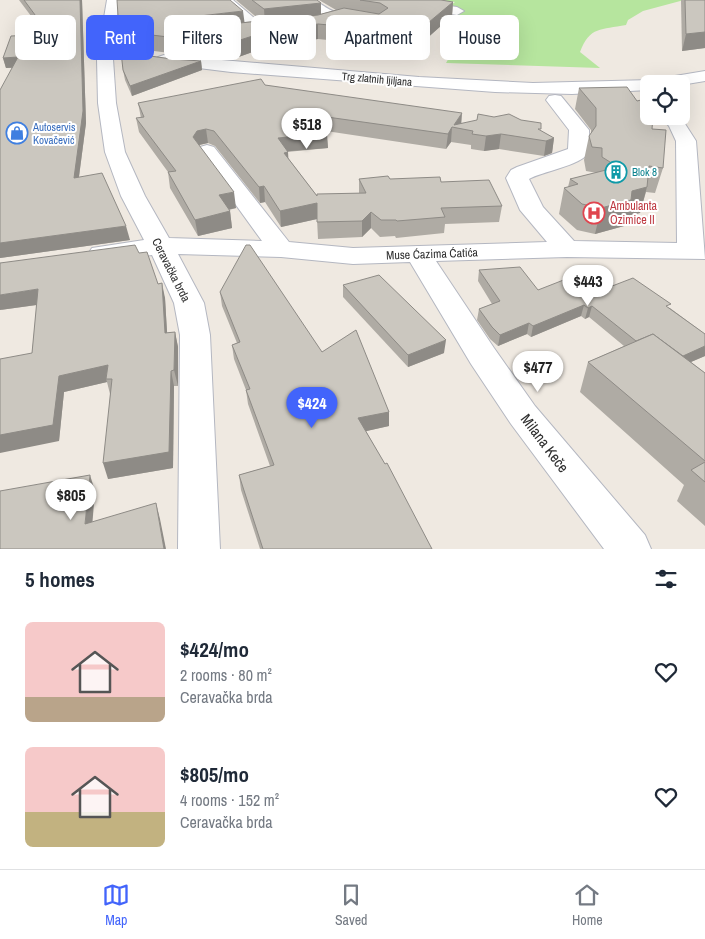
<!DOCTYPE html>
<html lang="en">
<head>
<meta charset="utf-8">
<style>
  :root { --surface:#fff; --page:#f2f2f3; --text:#1f2937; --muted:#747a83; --line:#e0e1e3; --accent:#4264fb }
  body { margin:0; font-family:"Archivo Narrow",sans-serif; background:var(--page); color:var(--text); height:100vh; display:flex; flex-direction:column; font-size:19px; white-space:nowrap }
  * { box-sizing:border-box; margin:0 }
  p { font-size:16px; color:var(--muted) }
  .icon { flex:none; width:28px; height:28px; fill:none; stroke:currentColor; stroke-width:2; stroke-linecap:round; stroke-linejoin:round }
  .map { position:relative; height:549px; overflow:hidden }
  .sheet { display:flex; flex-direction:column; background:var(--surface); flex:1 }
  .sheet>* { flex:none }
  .top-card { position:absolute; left:15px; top:15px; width:675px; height:45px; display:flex; gap:10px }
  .controls { position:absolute; left:640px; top:75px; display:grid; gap:10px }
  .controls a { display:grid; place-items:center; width:50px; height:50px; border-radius:8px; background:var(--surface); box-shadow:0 5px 20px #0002; font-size:25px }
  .price { position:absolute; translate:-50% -42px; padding:0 11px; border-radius:18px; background:#fff; color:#222; font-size:16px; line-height:32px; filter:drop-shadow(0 1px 2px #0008) }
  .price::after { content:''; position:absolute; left:50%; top:30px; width:15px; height:11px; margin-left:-8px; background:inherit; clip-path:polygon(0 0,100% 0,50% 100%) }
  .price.on { background:var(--accent); color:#fff }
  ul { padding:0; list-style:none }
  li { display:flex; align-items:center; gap:15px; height:125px; padding:0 25px }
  li span { display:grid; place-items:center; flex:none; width:140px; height:100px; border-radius:8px; color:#555 }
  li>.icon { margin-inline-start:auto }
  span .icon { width:60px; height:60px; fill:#fffc; stroke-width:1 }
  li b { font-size:21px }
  h2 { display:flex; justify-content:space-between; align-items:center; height:60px; padding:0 25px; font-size:21px }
  .tag { padding:0 18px; border-radius:8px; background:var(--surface); box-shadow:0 5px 20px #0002; font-size:18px; line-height:45px }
  .tag.on { background:var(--accent); color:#fff }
  .menu { display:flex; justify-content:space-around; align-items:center; height:70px; border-top:1px solid var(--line); background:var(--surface); font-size:14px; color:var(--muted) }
  .menu a { display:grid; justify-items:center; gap:2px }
  .menu .on { color:var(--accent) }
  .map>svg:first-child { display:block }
  .green { fill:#b6e59e }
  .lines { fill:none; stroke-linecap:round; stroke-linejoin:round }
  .minor-casing { stroke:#b4b7c1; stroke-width:2 }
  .minor { fill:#fff; fill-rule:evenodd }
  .wall { fill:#afaba4 }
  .shaded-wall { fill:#8e8b86 }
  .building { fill:#cbc7bf; stroke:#8e8b86 }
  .labels { text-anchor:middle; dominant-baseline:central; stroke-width:4; stroke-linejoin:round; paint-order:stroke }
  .far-street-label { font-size:11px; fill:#2e2e2e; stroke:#fff }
  .far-shop-label { font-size:11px; fill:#366cbe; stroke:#fff; text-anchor:start }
  .far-culture-label { font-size:11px; fill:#0d838f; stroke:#fff; text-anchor:start }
  .health-label { font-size:12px; fill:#be3a42; stroke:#fff; text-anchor:start }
  .street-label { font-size:12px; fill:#2e2e2e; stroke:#fff }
  .near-street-label { font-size:15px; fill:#2e2e2e; stroke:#fff }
</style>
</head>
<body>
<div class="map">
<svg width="705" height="549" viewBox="0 0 705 549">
  <rect width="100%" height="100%" fill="#efe9e1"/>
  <!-- green -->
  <path class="green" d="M433,0H684L643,11L628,20L626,25C601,30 590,26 580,52L600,68L446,63L458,42L455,28L457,11L447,8L455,2Z"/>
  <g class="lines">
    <!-- minor casing -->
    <g class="minor-casing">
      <g id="minor">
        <path d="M107,0H119L113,59L116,103L125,152L145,196L169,238L262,241L197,151L200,147L207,145L214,147L289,242L353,248L547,242L520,210L506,178L511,170L517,167L568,149L569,130L546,100L549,96L555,95L561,96L589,130C589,137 591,148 587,154C581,165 541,172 529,179L543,207L574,241L677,243L676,141L669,126L660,116H680L696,141L705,259L567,257L436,261L494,348L535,406L645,535L651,549H604L511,424L471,364L410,262L353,264L281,257L178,254L204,303L210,335L220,549H178L180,335L174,303L152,255L101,262L92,260L88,254L92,248L144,240L121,196L105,152L98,103L97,59Z"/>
        <path d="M219,0H233L267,29L265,32H255Z"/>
        <path d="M301,0C323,0 318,5 335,12C345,15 362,11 370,20L363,24L326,18Z"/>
        <path d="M380,0H404L457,7L464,11L457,15L382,3Z"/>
        <path d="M164,55L419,77L533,83L651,80L705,71V81L681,85L649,84V90L572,94L495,92L231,72L158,63L156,60L158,57Z"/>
      </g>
    </g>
    <!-- minor -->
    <use href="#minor" class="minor"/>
  </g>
  <!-- wall -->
  <g class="wall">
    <path d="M19,0H82L86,123L79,177L130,240L0,258L12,68H6L3,58L32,35L37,24Z"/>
    <path d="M236,0H317L321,3V14L336,10L319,0H441L453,2L452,16L415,49L318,39L269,46L233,59L188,55L186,39L190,34L182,38L170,53L122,47L119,31L261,21Z"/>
    <path d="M681,0H705V48L682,51Z"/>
    <path d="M172,59L201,61L202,70L132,96L125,80L123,70Z"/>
    <path d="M265,85L461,123L541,131L554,138L552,153L544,156L499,149L484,151L471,149V145L451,142L446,149L326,131L328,148L287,152L288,158L317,196L359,193V179H390L441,182L502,206L499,222L445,224L444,233L396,238L395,236L380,237L371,228L362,237L318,239L317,219L281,227L265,202L260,203L215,146L208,143L199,145L236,208L229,210L230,211L232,228L198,236L170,188L168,172L139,132L136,118H141L138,103Z"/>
    <path d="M579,88L652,129L663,168L655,193L646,192L640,213L626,216L624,226L595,234L577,230L559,214L564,188L568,187L570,179L597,173L586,171L584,160L589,136L591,134V130L575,109Z"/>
    <path d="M139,253L158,284L165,298L167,333L175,332L178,347V386H174L173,468L108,479L110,394L107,382L64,392L59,441L32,353L37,305L0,310Z"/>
    <path d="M479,270L538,290L607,288L670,308L705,334V356L691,362L705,373V526L677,501L684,485L580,392L588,362L624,346L589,317L585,319L581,316L531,337L527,334L498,346L490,339L477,320L479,309L492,304L478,281Z"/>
    <path d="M343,285L444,353L408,367L343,297Z"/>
    <path d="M220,292L322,352L389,412V426L366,431L432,549H260L241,490L239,475L270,466L248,404L246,390L234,359L232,345L237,343L222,306Z"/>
  </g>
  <!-- shaded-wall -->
  <g class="shaded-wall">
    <path d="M80,0H82L86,123L77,191L74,178Z"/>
    <path d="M453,2L452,16L415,49L416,33Z"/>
    <path d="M321,3V17L265,24L264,9Z"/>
    <path d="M243,11L245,26L193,32L182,38L170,53L168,37L179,23L191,17Z"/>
    <path d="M318,24V39L269,46L233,59L231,43L268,31Z"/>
    <path d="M705,32V48L682,51L686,34Z"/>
    <path d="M18,57L21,67L6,68L3,58Z"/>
    <path d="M201,61L202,70L132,96L130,86Z"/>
    <path d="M462,113L461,128L454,125Z"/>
    <path d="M452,127L451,142L446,149L448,134Z"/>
    <path d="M206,129L208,143L199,145L193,137L197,131Z"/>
    <path d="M327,133L328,148L279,152L278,138Z"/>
    <path d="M501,134L499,149L484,151L486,136Z"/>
    <path d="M554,138L552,153L544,156L546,141Z"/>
    <path d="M288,152L289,167L284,153Z"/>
    <path d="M264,186L265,202L260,203L259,187Z"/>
    <path d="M647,187L640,213L626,216L624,226L595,234L601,208L632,191Z"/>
    <path d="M234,192L236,208L221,211L219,195Z"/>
    <path d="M317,203V219L281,227L280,211Z"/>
    <path d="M230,211L232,228L198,236L195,220Z"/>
    <path d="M371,212V228L362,237V221Z"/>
    <path d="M126,226L130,240L0,258V243Z"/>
    <path d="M162,283L165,298L168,348L165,333Z"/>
    <path d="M38,289L43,304L0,310V295Z"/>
    <path d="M584,305L581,316L531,337L533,326Z"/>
    <path d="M592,306L589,317L585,319L588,308Z"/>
    <path d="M529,323L527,334L498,346L500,335Z"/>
    <path d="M175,332L178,347V386L174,370Z"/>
    <path d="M446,340L444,353L408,367V355Z"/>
    <path d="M705,346V356L660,375L664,364Z"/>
    <path d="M108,365L106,379L107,382L64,392L59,441L0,453V435L59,376Z"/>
    <path d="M171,371L174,386L173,468L108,479L103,463Z"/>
    <path d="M389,412V426L358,433V418Z"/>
    <path d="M90,475L95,491L91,540L85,524Z"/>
    <path d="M156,503L160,519L166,549H164Z"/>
  </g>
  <!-- building -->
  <g class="building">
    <path d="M24,0H80L83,111L74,178L102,173L126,226L0,243V90L18,57L3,58L11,36L32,35L30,24L41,23Z"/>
    <path d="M117,0H230L243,11L191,17L179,23L168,37L119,31Z"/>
    <path d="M252,0H317L321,3L264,9Z"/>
    <path d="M360,0H441L453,2L416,33L318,24L268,31L231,43L186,39L192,31L201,27L318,15L344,8L379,14L388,8L380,3Z"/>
    <path d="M685,0H705V32L686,34Z"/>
    <path d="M121,52L172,59L201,61L130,86L123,70Z"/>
    <path d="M261,79L265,85L462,113L454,125L477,120L478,114L494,117L509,114L521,120L541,123V129H538L554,138L546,141L501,134L486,136L472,134L473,131L452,127L448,134L320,116L327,133L278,138L288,152L284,153L317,196V194L366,193L359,179L388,176L390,179L440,177L441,182L489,180L502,206L441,208L445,217L397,221L396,220H381L371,212L362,221L317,222V203L280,211L264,186L259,187L214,131L206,129L197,131L193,137L234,192L219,195L230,211L195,220L168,172L176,171L136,118L144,117L138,103Z"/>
    <path d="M627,87L637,101L649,98V116H653L652,129L666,130L663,168L649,166L647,187L632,191L631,200L601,208L582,204L564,188L578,184L570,179L618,167L602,157V148L592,147L589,136L596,126V108L579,88Z"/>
    <path d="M135,245L139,253L147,252L158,284L162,283L165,333L175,332L174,370L171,371L169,452L103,463L112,379H106L108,365L59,376L53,425L0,435V359L32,353L38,289L0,295V263Z"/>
    <path d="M246,245H250L322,352L356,330L389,412L358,418L385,464L387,463L432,549H263L239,475L274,465L246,390L250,389L232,345L240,342L220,292Z"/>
    <path d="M520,267L538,290L584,272L607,288L633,278L671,304L666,306L705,334V346L683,356L653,334L636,341L592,306L588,308L584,305L533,326L529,323L500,335L492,327L479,309L500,301L479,270Z"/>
    <path d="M379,275L446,340L408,355L343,285Z"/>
    <path d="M653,334L705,373V461L588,362Z"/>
    <path d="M705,462V482L691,470Z"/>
    <path d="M90,475L85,524L156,503L164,549H0V491Z"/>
  </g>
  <!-- icons -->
  <defs>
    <g id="shop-ring" transform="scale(1.125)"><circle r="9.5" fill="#fff" stroke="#3f7fe0" stroke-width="1.5"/><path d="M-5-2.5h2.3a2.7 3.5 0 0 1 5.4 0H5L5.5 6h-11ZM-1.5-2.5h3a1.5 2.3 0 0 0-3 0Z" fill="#3f7fe0"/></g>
    <g id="building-ring" transform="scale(1.125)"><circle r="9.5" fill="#fff" stroke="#0f9aa8" stroke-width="1.5"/><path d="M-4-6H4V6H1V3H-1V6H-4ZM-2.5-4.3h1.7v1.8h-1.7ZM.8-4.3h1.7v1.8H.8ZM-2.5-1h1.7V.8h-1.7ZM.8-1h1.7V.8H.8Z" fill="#0f9aa8"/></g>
    <g id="hospital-ring" transform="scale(1.125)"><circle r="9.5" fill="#fff" stroke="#e0444e" stroke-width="1.5"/><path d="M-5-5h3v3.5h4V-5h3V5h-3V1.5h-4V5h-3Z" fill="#e0444e"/></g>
  </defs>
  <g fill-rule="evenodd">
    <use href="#shop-ring" x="17" y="133"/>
    <use href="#building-ring" x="616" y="172"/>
    <use href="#hospital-ring" x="594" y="213"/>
  </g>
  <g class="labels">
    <!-- far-street labels -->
    <g class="far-street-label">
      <text transform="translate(377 79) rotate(5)">Trg zlatnih ljiljana</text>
    </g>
    <!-- far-shop labels -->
    <g class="far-shop-label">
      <text x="33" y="127">Autoservis<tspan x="33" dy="13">Kovačević</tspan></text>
    </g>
    <!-- far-culture labels -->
    <g class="far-culture-label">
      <text x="632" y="172">Blok 8</text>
    </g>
    <!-- health labels -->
    <g class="health-label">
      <text x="610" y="206">Ambulanta<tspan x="610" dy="14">Ozimice II</tspan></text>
    </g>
    <!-- street labels -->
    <g class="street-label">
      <text transform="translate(432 254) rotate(-2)">Muse Ćazima Ćatića</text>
      <text transform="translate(171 270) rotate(63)">Ceravačka brda</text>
    </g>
    <!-- near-street labels -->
    <g class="near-street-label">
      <text transform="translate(545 443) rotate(53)">Milana Keče</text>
    </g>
  </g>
</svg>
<div class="controls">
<a><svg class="icon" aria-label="locate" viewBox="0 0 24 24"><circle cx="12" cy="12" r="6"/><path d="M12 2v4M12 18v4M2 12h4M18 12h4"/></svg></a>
</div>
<b class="price" style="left:307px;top:150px">$518</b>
<b class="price" style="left:588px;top:307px">$443</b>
<b class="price" style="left:538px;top:393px">$477</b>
<b class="price on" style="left:312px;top:429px">$424</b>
<b class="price" style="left:71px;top:521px">$805</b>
<div class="top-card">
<a class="tag">Buy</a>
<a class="tag on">Rent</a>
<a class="tag">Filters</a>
<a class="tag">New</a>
<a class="tag">Apartment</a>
<a class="tag">House</a>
</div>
</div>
<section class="sheet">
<h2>5 homes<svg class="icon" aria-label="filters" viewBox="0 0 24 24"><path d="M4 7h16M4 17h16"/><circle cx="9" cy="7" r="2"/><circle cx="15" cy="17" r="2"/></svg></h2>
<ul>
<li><span style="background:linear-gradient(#f6c9c9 75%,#b9a48a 0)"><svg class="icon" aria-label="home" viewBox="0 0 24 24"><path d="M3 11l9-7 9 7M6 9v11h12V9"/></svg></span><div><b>$424/mo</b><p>2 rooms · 80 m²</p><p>Ceravačka brda</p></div><svg class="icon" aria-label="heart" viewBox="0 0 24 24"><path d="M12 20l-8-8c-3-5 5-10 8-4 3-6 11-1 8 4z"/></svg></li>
<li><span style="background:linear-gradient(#f6c9c9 65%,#c2b280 0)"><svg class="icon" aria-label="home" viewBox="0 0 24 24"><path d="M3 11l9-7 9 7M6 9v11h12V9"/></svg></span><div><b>$805/mo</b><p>4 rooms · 152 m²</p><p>Ceravačka brda</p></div><svg class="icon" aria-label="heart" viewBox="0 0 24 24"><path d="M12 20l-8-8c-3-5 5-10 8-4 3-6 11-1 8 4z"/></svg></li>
</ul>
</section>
<nav class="menu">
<a class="on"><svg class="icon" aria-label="map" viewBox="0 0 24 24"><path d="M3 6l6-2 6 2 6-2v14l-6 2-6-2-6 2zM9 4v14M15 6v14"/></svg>Map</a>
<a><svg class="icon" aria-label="saved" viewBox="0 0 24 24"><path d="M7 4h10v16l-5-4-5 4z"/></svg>Saved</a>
<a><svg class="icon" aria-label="home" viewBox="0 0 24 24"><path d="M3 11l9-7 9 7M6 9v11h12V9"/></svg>Home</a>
</nav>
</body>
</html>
